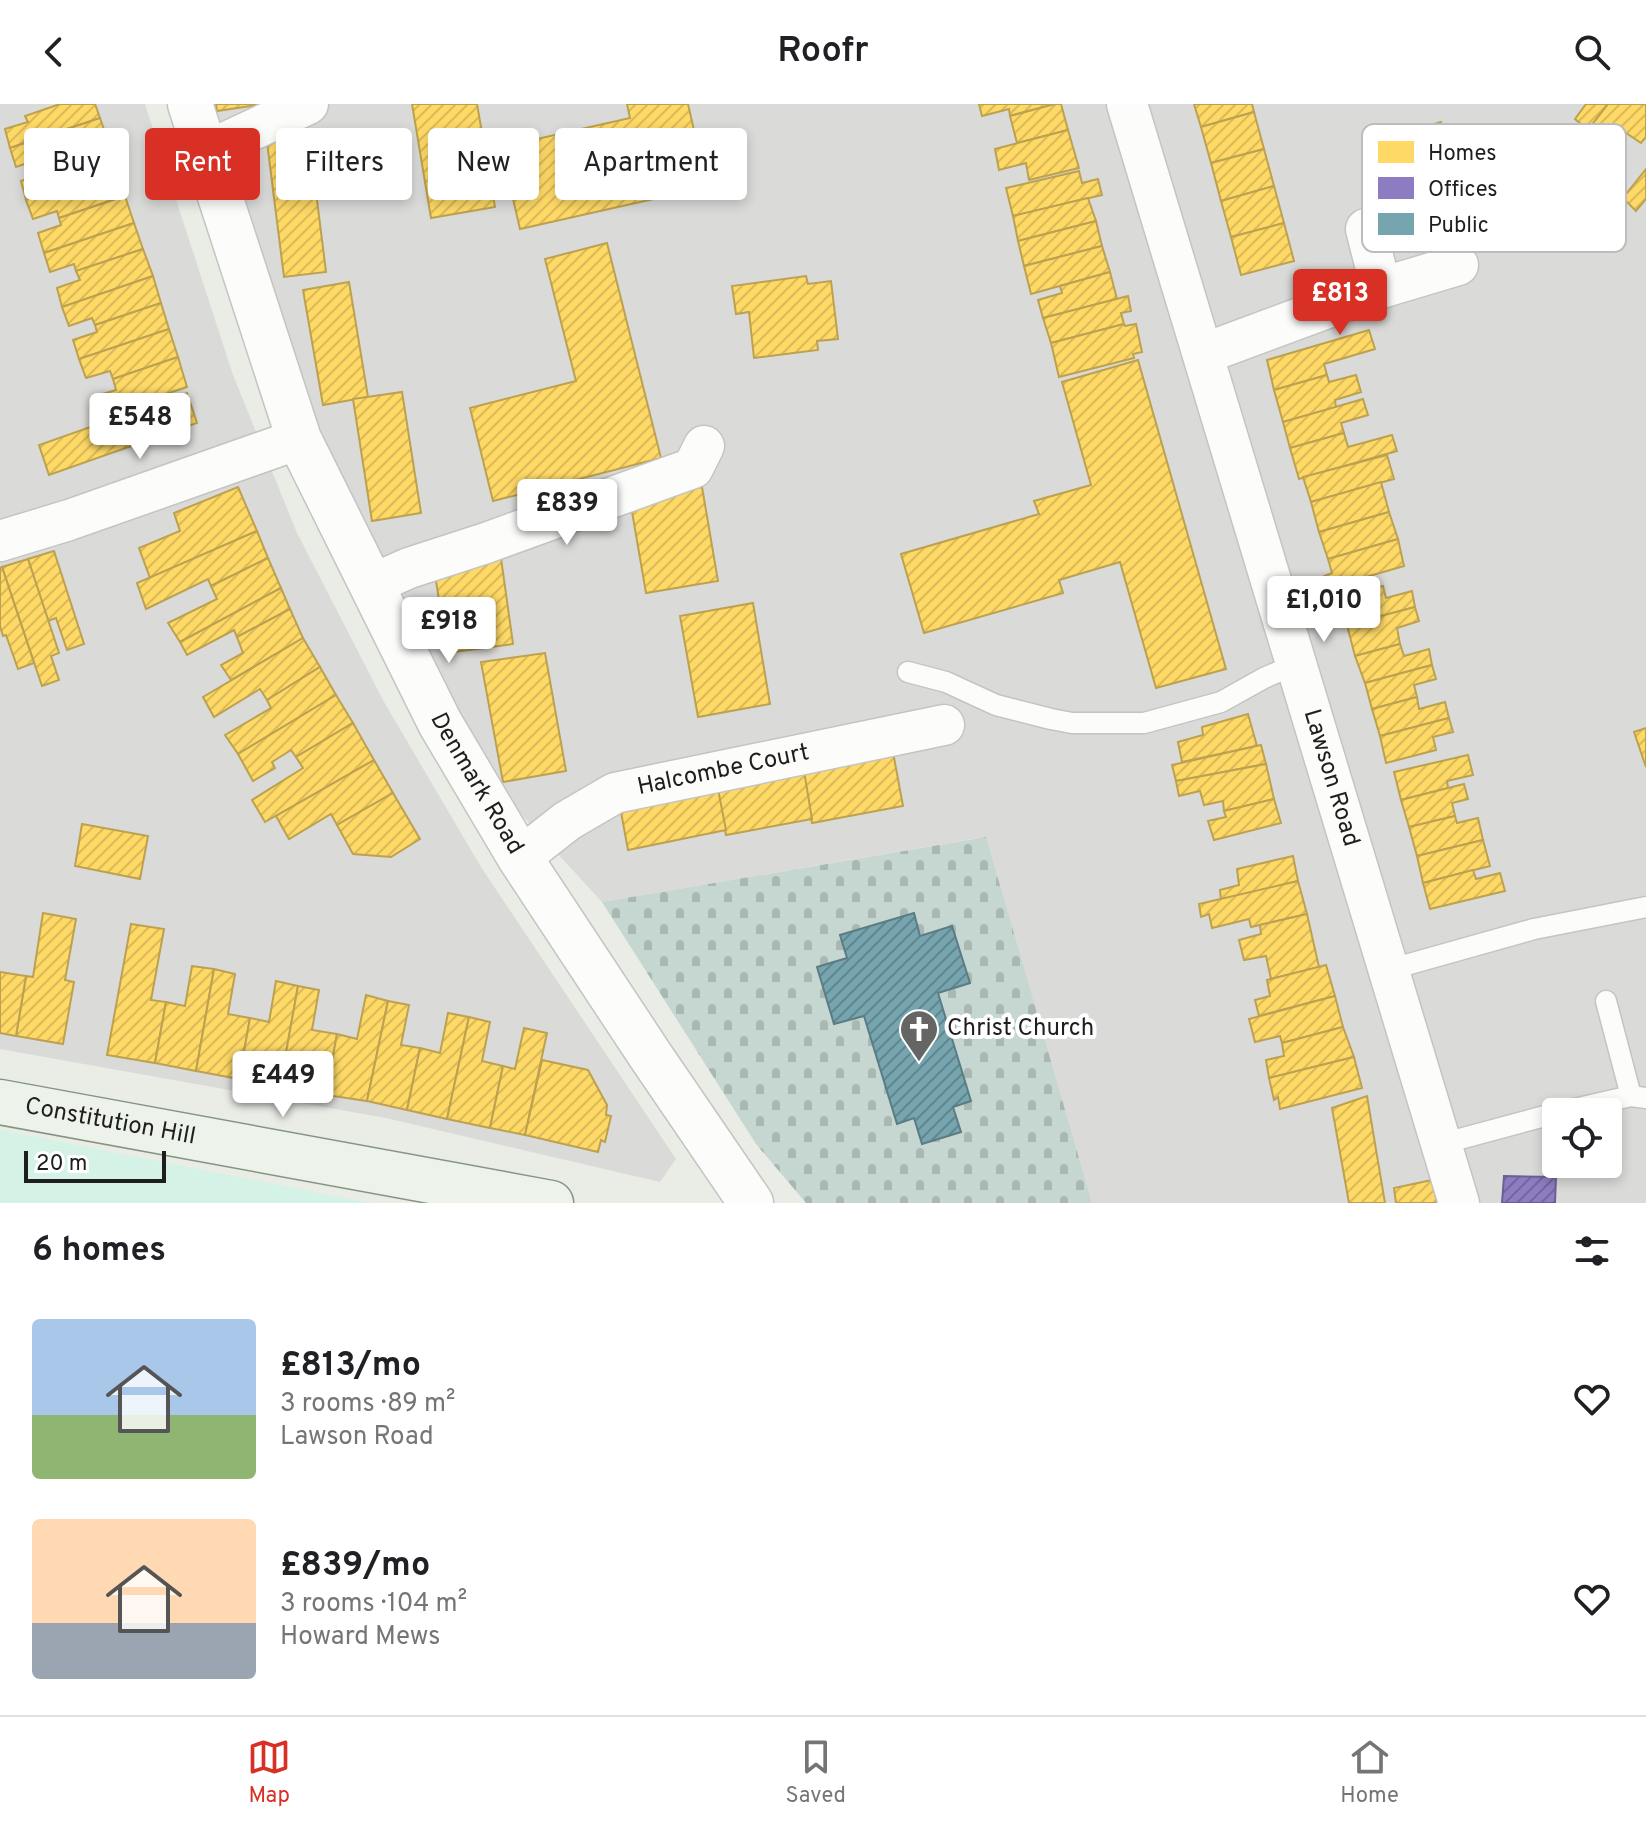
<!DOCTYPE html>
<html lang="en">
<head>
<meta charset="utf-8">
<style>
  :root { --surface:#fff; --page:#f2f2f2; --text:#202124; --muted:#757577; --line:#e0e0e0; --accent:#d93025 }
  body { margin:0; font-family:Overpass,sans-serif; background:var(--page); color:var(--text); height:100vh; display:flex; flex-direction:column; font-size:30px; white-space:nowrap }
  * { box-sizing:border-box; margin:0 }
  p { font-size:26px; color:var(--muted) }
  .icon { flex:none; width:44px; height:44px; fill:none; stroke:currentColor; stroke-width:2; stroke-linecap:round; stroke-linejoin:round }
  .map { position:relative; height:1099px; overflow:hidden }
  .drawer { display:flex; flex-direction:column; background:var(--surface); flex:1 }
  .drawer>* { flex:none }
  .top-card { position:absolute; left:24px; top:24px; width:800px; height:72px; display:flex; gap:16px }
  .tools { position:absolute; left:1542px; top:994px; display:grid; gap:16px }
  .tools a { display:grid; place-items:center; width:80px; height:80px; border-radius:8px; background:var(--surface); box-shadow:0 4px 12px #0003; font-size:40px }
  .scale { position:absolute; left:24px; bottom:20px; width:142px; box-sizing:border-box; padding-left:8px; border:4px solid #1e1e1e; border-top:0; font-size:22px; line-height:28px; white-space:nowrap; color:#1e1e1e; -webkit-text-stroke:6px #fff; paint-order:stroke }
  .price { position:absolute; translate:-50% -68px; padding:0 18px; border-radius:8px; background:#fff; color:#222; font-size:26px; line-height:52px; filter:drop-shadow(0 2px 4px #0008) }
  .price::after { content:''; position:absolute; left:50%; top:48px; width:24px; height:18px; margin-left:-12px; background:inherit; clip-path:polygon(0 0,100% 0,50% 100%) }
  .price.active { background:var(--accent); color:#fff }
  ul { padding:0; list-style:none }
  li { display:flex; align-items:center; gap:24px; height:200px; padding:0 32px }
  li span { display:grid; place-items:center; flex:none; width:224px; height:160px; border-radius:8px; color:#555 }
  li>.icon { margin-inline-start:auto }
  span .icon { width:96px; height:96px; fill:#fffc; stroke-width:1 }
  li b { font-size:34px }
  h2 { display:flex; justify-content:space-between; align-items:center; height:96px; padding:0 32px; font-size:34px }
  .tag { padding:0 28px; border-radius:8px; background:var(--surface); box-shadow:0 4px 12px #0003; font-size:28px; line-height:72px }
  .tag.active { background:var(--accent); color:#fff }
  header { display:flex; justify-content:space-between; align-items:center; height:104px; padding:0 32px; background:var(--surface); font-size:36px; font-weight:600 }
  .dock { display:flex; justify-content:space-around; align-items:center; height:112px; border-top:2px solid var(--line); background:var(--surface); font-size:22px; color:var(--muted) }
  .dock a { display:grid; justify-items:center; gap:4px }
  .dock .active { color:var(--accent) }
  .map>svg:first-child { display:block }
  .residential { fill:#dadbd8; fill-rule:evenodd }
  .cemetery { fill:url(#cemetery-stones) }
  .park { fill:#d5f2e6 }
  .homes { fill:url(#homes-hatch); stroke:#bca150; stroke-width:2 }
  .offices { fill:url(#offices-hatch); stroke:#6c6092; stroke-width:2 }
  .public { fill:url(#public-hatch); stroke:#5c7c84; stroke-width:2 }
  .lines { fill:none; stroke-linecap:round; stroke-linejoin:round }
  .service-casing { stroke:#c4c5c2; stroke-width:23 }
  .minor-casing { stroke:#c4c5c2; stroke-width:43 }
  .tertiary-casing { stroke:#c4c5c2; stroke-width:47 }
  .secondary-casing { stroke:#869580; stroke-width:47 }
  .service { stroke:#fcfcfb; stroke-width:20 }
  .minor { stroke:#fcfcfb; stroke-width:40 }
  .tertiary { stroke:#fcfcfb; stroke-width:44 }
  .secondary { stroke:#edf3ea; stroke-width:44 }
  .labels { text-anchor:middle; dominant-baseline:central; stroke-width:8; stroke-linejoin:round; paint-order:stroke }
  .street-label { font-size:24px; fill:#1e1e1e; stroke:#fff }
  .poi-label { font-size:24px; fill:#1e1e1e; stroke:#fff; text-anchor:start }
  .key { fill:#fff; stroke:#bcbcbc; stroke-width:2 }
  .key-label { font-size:22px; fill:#1e1e1e }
</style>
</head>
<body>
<header><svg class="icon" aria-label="back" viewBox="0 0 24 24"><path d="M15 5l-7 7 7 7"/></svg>Roofr<svg class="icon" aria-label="search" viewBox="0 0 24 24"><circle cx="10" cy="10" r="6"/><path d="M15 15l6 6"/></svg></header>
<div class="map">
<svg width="1646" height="1099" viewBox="0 0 1646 1099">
  <defs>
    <pattern id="cemetery-stones" width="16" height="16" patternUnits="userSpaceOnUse" patternTransform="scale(2)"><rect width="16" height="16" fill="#c5d7d0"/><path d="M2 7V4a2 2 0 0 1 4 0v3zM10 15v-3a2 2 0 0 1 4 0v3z" fill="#a9b8b2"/></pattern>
    <pattern id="homes-hatch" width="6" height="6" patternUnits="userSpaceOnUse" patternTransform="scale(2)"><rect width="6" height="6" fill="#ffd966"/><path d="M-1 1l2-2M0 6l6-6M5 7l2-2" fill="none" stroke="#daba58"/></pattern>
    <pattern id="offices-hatch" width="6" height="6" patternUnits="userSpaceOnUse" patternTransform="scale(2)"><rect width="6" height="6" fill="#8e7cc3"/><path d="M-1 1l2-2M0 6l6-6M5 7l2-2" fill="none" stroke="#73659e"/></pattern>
    <pattern id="public-hatch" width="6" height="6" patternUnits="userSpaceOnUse" patternTransform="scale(2)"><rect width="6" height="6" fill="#76a5af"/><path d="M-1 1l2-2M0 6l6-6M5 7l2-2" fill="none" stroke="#60868e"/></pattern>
  </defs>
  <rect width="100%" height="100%" fill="#eaece6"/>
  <!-- residential -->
  <g class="residential">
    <path d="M0,0H145L233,271L297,429L384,598L481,763L676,1055L660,1078L386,1014L0,945Z"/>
    <path d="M209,0H1646V1099H1092L985,733L602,798L495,682L369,438L309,302ZM1556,1008H1608V1060H1556Z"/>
  </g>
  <!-- cemetery -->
  <path class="cemetery" d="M986,733L1092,1099H806L756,1040L602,798Z"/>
  <!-- park -->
  <path class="park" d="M0,1026L370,1099H0Z"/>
  <!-- homes -->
  <g class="homes">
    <path d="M60,0H95L100,14L10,44L5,25L28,18L25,12Z"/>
    <path d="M216,0H264L217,7Z"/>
    <path d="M412,0H477L495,103L431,114Z"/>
    <path d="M627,0H688L707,83L520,125L501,43L630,14Z"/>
    <path d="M979,0H1055L1010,12L1009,5L982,12Z"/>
    <path d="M1055,0H1061L1068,26L1017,39L1010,12Z"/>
    <path d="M1194,0H1252L1254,8L1201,23Z"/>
    <path d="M1586,0H1608L1588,26L1575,15Z"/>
    <path d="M1608,0H1646V33L1641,39L1614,21L1603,38L1588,26Z"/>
    <path d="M1254,8L1264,45L1211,59L1201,23Z"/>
    <path d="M100,14L109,40L42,62L39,55L16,63L10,44Z"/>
    <path d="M1441,18L1456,70L1420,81L1405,28Z"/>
    <path d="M1068,26L1079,64L1029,76L1026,59L999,66L995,45Z"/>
    <path d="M309,32L326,168L284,173L267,38Z"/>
    <path d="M109,40L116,65L26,96L21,77L45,69L42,62Z"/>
    <path d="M1264,45L1274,82L1221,97L1211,59Z"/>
    <path d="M116,65L125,92L59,114L57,107L33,115L26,96Z"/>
    <path d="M1646,65V95L1636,107L1623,94Z"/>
    <path d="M1079,67L1082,79L1098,75L1102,91L1013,112L1006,84Z"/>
    <path d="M1274,82L1284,119L1231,133L1221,97Z"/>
    <path d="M125,92L134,119L44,149L38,129L61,121L59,114Z"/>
    <path d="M1088,94L1096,117L1018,137L1013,112Z"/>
    <path d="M1096,117L1102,142L1024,162L1018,137Z"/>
    <path d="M134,119L143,145L76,167L74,160L50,168L44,149Z"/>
    <path d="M1284,119L1294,157L1241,171L1231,133Z"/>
    <path d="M607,139L661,354L493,397L470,304L576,277L545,155Z"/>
    <path d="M1102,142L1110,168L1031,190L1024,162Z"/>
    <path d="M143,145L153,172L62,203L57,184L80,176L76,167Z"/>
    <path d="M1110,168L1117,195L1043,214L1038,196L1062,189L1060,182Z"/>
    <path d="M153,172L161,199L95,221L92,214L69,222L62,203Z"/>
    <path d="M806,172L808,180L831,177L838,235L817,237L818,246L754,254L749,208L736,210L732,182Z"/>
    <path d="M349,178L368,293L323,301L303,186Z"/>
    <path d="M1128,192L1131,207L1121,209L1124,220L1051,239L1043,214Z"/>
    <path d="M161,199L169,225L79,255L73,236L97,228L95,221Z"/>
    <path d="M1124,220L1125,222L1136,220L1142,248L1133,250L1134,254L1059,273L1051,239Z"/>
    <path d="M169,225L178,253L113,275L110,267L86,274L79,255Z"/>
    <path d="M1369,226L1375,245L1324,260L1327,271L1274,286L1267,256Z"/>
    <path d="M178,253L187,283L102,311L96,292L116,286L113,275Z"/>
    <path d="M1138,256L1226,565L1156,584L1120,458L1059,476L1063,489L924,529L901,450L1039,410L1034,397L1091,381L1062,278Z"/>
    <path d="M1327,271L1329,278L1356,271L1361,288L1335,296L1336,304L1283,318L1274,286Z"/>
    <path d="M402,288L421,409L372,417L353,295Z"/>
    <path d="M187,289L197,319L49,371L39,341Z"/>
    <path d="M1363,295L1368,311L1341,319L1344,329L1290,344L1283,318Z"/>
    <path d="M1344,329L1348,343L1392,331L1397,347L1299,375L1290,344Z"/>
    <path d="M1387,351L1394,375L1311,398L1303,373Z"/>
    <path d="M1381,378L1389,408L1319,428L1311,398Z"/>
    <path d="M238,383L257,427L150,474L139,444L180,427L174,409Z"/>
    <path d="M702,383L718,477L646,489L630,396Z"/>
    <path d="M1389,408L1398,435L1328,455L1319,428Z"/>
    <path d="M257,427L268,454L211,482L208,475L146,505L137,479Z"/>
    <path d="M1398,435L1404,462L1328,484L1324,472L1332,469L1328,455Z"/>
    <path d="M54,447L84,540L67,546L56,514L48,517L28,455Z"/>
    <path d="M500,447L513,540L447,549L433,457Z"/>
    <path d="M268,454L281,484L180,538L168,519L217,495L211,482Z"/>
    <path d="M28,455L59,549L51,552L59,576L42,582L2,463Z"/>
    <path d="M2,463L34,559L18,565L6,531L3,532L0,522V464Z"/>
    <path d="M1383,482L1386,494L1412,487L1415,503L1347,521L1339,493Z"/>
    <path d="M281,484L290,505L237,533L234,526L187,551L180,538Z"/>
    <path d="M753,499L770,600L698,613L680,512Z"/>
    <path d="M1415,503L1419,517L1397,524L1400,540L1355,552L1347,521Z"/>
    <path d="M290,505L303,534L231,576L221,561L243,549L237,533Z"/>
    <path d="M303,534L320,563L267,596L260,585L214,613L203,593Z"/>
    <path d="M1400,540L1404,552L1429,545L1432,561L1365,579L1355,552Z"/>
    <path d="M545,549L566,667L503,678L481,558Z"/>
    <path d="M1432,561L1436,575L1414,581L1417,593L1372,605L1365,579Z"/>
    <path d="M320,563L336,591L238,650L225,631L271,604L267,596Z"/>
    <path d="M336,591L353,619L296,653L291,646L272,658L275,664L253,677L238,650Z"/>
    <path d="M1417,593L1419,605L1445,598L1449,614L1380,632L1372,605Z"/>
    <path d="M1248,610L1257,642L1182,658L1178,638L1203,631L1202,623Z"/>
    <path d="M1449,614L1453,628L1433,633L1436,646L1386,659L1380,632Z"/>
    <path d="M353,619L374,656L265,718L252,696L303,664L296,653Z"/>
    <path d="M1646,624V663L1634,628Z"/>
    <path d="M1261,641L1266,660L1176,677L1172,661Z"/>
    <path d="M893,648L903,702L812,719L803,665Z"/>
    <path d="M1468,651L1473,671L1447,677L1448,684L1401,696L1394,668Z"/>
    <path d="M374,656L393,689L337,721L331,710L289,735L276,712Z"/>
    <path d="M1266,660L1274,695L1224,707L1223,697L1204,701L1200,687L1179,692L1176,677Z"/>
    <path d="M803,661L812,715L726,731L716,677Z"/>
    <path d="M716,675L726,726L628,746L618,692Z"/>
    <path d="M1464,680L1468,695L1452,699L1455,712L1409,723L1401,696Z"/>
    <path d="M393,689L420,735L391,753L353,750L337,721Z"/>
    <path d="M1274,695L1281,719L1214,736L1208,717L1226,713L1224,707Z"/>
    <path d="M1455,712L1457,719L1478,714L1483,736L1417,752L1409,723Z"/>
    <path d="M82,720L148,732L140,775L75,762Z"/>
    <path d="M1483,736L1490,762L1423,779L1417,752Z"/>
    <path d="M1293,752L1298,777L1221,796L1220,786L1239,781L1237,765Z"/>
    <path d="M1473,766L1476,775L1500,769L1505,787L1430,805L1423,779Z"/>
    <path d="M1298,777L1307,810L1251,823L1249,815L1212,824L1209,810L1201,813L1199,800Z"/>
    <path d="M43,809L76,815L65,876L74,878L63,940L16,932L26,872L33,873Z"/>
    <path d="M1307,810L1319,863L1271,875L1266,852L1244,856L1239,836L1261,830L1260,821Z"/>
    <path d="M131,820L164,825L151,896L166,898L155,959L107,951Z"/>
    <path d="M1326,861L1335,892L1259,912L1255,896L1270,892L1267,876Z"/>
    <path d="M192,862L214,865L196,967L155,959L166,898L185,902Z"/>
    <path d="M214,865L235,870L228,910L250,914L239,975L196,967Z"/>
    <path d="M0,868L26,872L16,932L0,929Z"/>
    <path d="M276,877L298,882L280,982L239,975L250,914L269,918Z"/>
    <path d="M298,882L319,886L312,926L337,930L326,991L280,982Z"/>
    <path d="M366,891L388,897L367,997L326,991L337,930L357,935Z"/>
    <path d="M1335,892L1343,923L1282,939L1280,932L1255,938L1249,915Z"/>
    <path d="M388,897L409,901L401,941L420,944L407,1006L367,997Z"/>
    <path d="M448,909L469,913L447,1015L407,1006L420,944L440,949Z"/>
    <path d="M469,913L490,918L482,957L503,962L490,1024L447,1015Z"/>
    <path d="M1343,923L1354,953L1269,974L1266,956L1284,952L1282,939Z"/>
    <path d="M524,924L547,929L525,1031L490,1024L503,962L515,965Z"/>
    <path d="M1354,953L1362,984L1280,1005L1278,993L1274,996L1269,974Z"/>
    <path d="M542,956L588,966L607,1001L606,1011L611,1012L605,1038L601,1036L598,1048L525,1031Z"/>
    <path d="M1367,992L1385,1099H1349L1332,1004Z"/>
    <path d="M1432,1076L1437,1099H1396L1394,1084Z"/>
  </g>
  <!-- offices -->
  <path class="offices" d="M1504,1072L1556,1073L1555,1099H1502Z"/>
  <!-- public -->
  <path class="public" d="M914,809L920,832L952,822L970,879L938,889L971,997L953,1003L961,1028L922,1040L914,1014L897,1020L864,912L834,920L817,863L847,854L840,831Z"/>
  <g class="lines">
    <!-- service casing -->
    <g class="service-casing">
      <g id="service">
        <path d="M908,568L946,578L996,601L1051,615L1072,619H1144L1221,598L1264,574L1296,560"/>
        <path d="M1388,866L1534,825L1646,803"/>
        <path d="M1606,897L1631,992"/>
        <path d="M1561,1008L1631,992L1646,994"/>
        <path d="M1441,1040L1556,1009"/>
      </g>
    </g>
    <!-- minor casing -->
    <g class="minor-casing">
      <g id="minor">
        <path id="s1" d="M1127,0L1459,1099"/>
        <path d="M205,48L308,0"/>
        <path d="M1366,125L1381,184"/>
        <path d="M1203,250L1381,184L1458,161"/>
        <path d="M0,437L69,416L299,335"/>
        <path d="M371,481L409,464L486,439L693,364L704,342"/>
        <path id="s2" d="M520,754L567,717L615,689L944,621"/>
      </g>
    </g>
    <!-- tertiary casing -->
    <g class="tertiary-casing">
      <g id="tertiary">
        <path id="s3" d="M190,0L299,335L440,619L520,754L650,951L751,1099"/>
      </g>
    </g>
    <!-- secondary casing -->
    <g class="secondary-casing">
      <g id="secondary">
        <path id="s4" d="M0,998L551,1099"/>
      </g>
    </g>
    <!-- service -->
    <use href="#service" class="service"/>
    <!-- minor -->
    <use href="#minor" class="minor"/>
    <!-- tertiary -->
    <use href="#tertiary" class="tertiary"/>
    <!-- secondary -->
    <use href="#secondary" class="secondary"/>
  </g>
  <!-- icons -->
  <defs>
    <g id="church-pin" transform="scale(2)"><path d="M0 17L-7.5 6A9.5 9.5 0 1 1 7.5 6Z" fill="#656664" stroke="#fff"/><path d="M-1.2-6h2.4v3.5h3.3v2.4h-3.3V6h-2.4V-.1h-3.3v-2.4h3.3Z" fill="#fff"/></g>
  </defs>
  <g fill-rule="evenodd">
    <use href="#church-pin" x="919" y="925"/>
  </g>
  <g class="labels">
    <!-- street labels -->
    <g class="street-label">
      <text stroke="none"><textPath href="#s2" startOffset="226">Halcombe Court</textPath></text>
      <text stroke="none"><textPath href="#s1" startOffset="704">Lawson Road</textPath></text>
      <text stroke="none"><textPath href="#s3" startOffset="740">Denmark Road</textPath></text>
      <text stroke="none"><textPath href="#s4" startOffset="112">Constitution Hill</textPath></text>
    </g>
    <!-- poi labels -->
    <g class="poi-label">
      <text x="947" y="925">Christ Church</text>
    </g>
  </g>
  <!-- legend -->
  <rect x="1362" y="20" width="264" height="128" rx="12" class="key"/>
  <rect x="1378" y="37" width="36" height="22" fill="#ffd966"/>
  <rect x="1378" y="73" width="36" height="22" fill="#8e7cc3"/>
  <rect x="1378" y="109" width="36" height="22" fill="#76a5af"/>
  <g class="key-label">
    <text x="1428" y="56">Homes</text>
    <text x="1428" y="92">Offices</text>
    <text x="1428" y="128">Public</text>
  </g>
</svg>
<div class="tools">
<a><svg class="icon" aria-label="locate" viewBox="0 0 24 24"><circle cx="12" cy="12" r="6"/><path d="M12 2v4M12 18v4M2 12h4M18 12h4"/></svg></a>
</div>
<div class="scale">20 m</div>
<b class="price active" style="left:1340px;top:233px">£813</b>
<b class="price" style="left:140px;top:357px">£548</b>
<b class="price" style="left:567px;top:443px">£839</b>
<b class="price" style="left:1324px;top:540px">£1,010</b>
<b class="price" style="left:449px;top:561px">£918</b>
<b class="price" style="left:283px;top:1015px">£449</b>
<div class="top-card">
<a class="tag">Buy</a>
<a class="tag active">Rent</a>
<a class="tag">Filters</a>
<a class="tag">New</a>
<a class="tag">Apartment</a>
</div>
</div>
<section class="drawer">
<h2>6 homes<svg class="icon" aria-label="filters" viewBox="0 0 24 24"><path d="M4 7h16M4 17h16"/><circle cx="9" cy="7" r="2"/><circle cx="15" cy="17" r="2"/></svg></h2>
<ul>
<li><span style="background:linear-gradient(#a9c7e8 60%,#8fb573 0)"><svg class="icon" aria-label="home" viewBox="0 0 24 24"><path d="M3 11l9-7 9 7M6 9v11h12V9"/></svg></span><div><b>£813/mo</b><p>3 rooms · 89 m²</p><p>Lawson Road</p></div><svg class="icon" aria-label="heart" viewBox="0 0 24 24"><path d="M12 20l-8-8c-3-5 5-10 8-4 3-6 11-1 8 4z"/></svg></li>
<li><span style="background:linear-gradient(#ffd9b3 65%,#9aa5b1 0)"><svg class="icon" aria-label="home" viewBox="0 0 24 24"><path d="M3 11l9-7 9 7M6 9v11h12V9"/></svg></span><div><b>£839/mo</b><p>3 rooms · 104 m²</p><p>Howard Mews</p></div><svg class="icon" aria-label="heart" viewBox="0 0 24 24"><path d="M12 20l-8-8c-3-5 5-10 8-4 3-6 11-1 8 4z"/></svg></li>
</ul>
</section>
<nav class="dock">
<a class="active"><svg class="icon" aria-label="map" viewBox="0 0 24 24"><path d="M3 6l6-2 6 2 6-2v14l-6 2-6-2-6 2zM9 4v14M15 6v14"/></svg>Map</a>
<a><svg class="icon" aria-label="saved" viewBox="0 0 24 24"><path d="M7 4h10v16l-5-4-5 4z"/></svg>Saved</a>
<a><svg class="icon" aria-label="home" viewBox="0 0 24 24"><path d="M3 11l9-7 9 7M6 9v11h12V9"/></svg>Home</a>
</nav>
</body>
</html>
